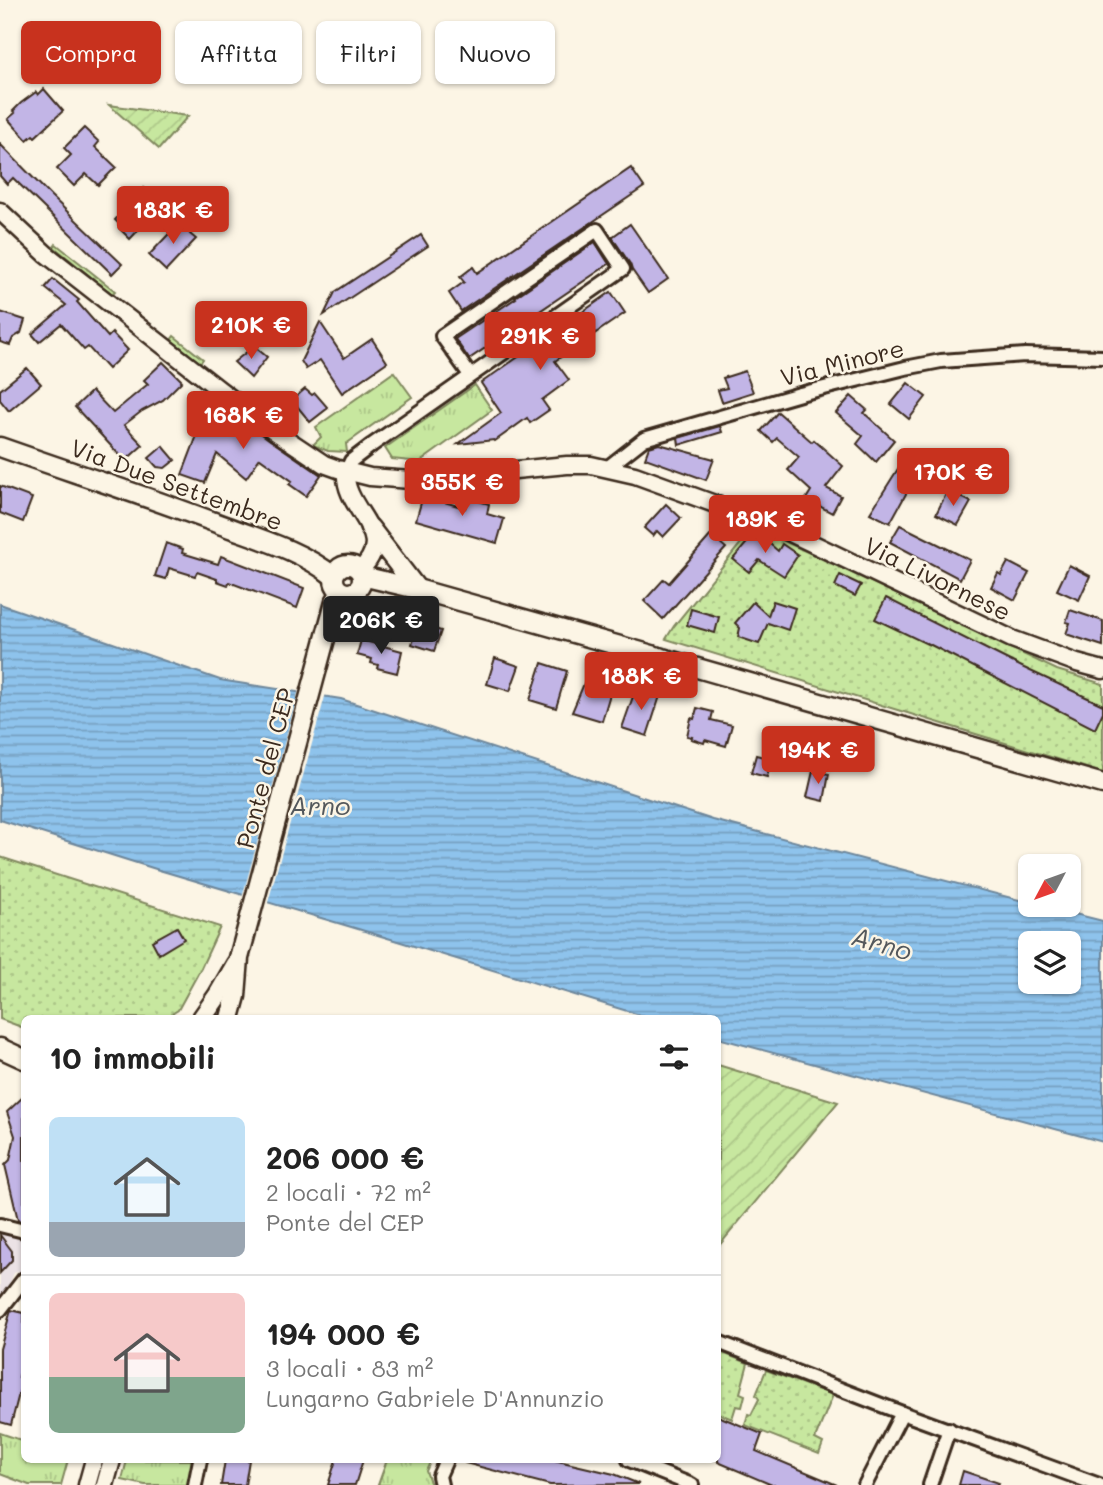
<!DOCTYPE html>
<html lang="it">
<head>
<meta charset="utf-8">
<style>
  :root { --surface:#fff; --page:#f2f2f2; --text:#222; --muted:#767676; --line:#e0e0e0; --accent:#c8321e }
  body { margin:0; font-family:Mali,sans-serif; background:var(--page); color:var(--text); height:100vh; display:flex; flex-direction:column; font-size:26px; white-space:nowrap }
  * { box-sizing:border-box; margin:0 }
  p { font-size:23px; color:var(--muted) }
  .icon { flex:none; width:38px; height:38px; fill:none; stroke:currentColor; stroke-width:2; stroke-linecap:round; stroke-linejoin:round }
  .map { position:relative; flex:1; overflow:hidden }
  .panel { position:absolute; left:21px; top:1015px; width:700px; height:448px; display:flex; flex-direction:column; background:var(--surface); border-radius:10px; box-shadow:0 2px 5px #0004 }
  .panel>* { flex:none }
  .hud { position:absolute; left:21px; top:21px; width:700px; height:63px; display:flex; gap:14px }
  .needle { width:46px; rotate:229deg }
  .buttons { position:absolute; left:1018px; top:854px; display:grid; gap:14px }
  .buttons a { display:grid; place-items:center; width:63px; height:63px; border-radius:10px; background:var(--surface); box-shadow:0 2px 5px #0004; font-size:35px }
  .price { position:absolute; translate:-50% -60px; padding:0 16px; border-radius:7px; background:var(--accent); color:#fff; font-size:23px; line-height:46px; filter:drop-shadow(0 2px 4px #0008) }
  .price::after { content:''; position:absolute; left:50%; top:42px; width:21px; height:16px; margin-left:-10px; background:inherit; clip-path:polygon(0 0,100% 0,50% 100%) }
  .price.selected { background:#222; color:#fff }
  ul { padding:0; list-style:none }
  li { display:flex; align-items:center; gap:21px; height:175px; padding:0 28px }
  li+li { border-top:2px solid var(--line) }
  li span { display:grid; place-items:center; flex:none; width:196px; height:140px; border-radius:10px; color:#555 }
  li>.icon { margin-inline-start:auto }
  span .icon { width:84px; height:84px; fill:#fffc; stroke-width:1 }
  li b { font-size:30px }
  h2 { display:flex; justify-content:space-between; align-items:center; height:84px; padding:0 28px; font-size:30px }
  .chip { padding:0 24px; border-radius:10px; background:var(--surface); box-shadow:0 2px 5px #0004; font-size:24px; line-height:63px }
  .chip.selected { background:var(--accent); color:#fff }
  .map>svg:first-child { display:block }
  .built { fill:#ebe2e5 }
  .grass { fill:url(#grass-dots); stroke:#81885e; stroke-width:2 }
  .park { fill:url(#park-tufts); stroke:#81885e; stroke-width:2 }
  .garden { fill:url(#garden-furrows); stroke:#81885e; stroke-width:2 }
  .water { fill:url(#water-rules); stroke:#6d869a; stroke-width:2; fill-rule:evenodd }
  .pier { fill:#fcf5e5 }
  .building { fill:#c2b5e6; stroke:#3b2a1e; stroke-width:2 }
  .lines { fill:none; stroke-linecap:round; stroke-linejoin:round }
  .minor-casing { stroke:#3b2a1e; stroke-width:18 }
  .tertiary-casing { stroke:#3b2a1e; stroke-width:21 }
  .secondary-casing { stroke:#3b2a1e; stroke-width:23 }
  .minor { stroke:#fcf5e5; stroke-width:12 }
  .tertiary { stroke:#fcf5e5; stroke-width:16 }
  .secondary { stroke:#fcf5e5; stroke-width:18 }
  .labels { text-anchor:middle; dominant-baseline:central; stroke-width:5; stroke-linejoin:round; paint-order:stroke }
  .street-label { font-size:24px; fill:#3b2a1e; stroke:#fcf5e5 }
  .water-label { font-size:26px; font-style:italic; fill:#54585c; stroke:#fcf5e5 }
</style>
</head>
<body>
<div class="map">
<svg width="1103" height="1485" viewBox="0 0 1103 1485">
  <defs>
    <pattern id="grass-dots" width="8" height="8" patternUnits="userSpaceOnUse" patternTransform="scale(1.75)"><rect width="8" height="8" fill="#c7e79f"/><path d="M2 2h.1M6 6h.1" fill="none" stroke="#acc688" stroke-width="1.8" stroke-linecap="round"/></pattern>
    <pattern id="park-tufts" width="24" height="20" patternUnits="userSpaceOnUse" patternTransform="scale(1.75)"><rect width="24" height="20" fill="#c7e79f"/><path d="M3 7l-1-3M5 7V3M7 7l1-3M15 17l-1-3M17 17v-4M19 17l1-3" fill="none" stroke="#acc688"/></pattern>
    <pattern id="garden-furrows" width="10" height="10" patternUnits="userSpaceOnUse" patternTransform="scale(1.75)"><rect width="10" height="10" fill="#c7e79f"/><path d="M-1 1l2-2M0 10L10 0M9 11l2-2" fill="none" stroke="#acc688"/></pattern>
    <pattern id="water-rules" width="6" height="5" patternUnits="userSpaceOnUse" patternTransform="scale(1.75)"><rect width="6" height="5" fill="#8ec3ec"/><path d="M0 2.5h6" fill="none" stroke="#759fbf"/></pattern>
  </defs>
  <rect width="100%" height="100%" fill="#fcf5e5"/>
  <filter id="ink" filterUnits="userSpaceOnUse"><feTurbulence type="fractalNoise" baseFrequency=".0143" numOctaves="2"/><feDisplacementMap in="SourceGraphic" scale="14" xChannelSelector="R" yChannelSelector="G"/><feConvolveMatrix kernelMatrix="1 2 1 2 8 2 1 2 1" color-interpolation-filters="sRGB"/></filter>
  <g filter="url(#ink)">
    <!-- built -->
    <path class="built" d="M0,1231L22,1237L24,1242V1262L22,1270L14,1273L8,1287L0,1298Z"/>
    <!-- grass -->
    <g class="grass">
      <path d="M56,244L115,291L112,294L54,247Z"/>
      <path d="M174,336L203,359L200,363L171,340Z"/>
      <path d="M754,527L1057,670L1103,684V773L666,639L674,626Z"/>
      <path d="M0,857L220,927L201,968L178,1010L165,1018H24V1028L0,1019Z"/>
      <path d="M718,1351L748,1363L740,1393L745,1395L742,1407L736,1406L732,1419L718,1413Z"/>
      <path d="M766,1370L833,1395L815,1439L823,1443L819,1454L745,1425L748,1414L751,1415L759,1399L756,1395Z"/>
    </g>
    <!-- park -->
    <g class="park">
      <path d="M394,372L412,397L346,444L347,452L328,451L313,445L321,437L316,427Z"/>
      <path d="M475,385L492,410L420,462L392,459L385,448Z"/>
      <path d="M0,1433L24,1441V1460H68L61,1485H29L0,1474Z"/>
      <path d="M127,1460H194L189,1485H145L122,1480Z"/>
      <path d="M387,1460H431L426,1471L431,1485H378Z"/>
    </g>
    <!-- garden -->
    <g class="garden">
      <path d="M109,105L188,116L159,149Z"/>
      <path d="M718,1065L838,1102L718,1247Z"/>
    </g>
    <!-- water -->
    <path class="water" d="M0,604L220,680L341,699L713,820L1031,903V905H1039L1103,921V1142L718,1038V1018H650L358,929L159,870L0,820ZM1031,943H1069V982H1031Z"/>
    <!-- pier -->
    <path class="pier" d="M299,689L326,693L267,906L242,898Z"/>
    <!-- building -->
    <g class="building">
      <path d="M44,89L63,111L35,137L33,135L27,140L8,119L15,113L13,111L21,103L36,92L38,95Z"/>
      <path d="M84,128L99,142L95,147L116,167L98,185L86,174L74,186L57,169L71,155L64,148Z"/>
      <path d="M0,144L51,196L122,264L112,274L13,178L7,184L0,176Z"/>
      <path d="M631,168L644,187L461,311L449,293L464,282L460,277L473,267L477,273Z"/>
      <path d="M144,188L162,205L130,239L119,228L121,226L115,220Z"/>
      <path d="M181,221L192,231L190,234L196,239L166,271L149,255Z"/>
      <path d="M630,224L668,279L648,293L632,270L630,264L612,237Z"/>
      <path d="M421,235L428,246L324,315L335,292Z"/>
      <path d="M595,242L609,264L469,359L455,339L516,298L515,297Z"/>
      <path d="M53,279L79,300L77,302L108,337L112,333L128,350L108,369L88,347L84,350L61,324L39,342L32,334L66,305L45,288Z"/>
      <path d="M611,292L625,313L555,361L569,380L542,400L549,410L530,423L527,418L495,441L494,440L458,444L501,413L481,383Z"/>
      <path d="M0,312L25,320L21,333L13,338L10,345L0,342Z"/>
      <path d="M299,312L305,322L276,341L270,331Z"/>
      <path d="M320,322L344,358L372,339L387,362L342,393L320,360L306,369L301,361Z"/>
      <path d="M254,346L267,357L251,378L234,362Z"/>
      <path d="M163,362L182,381L163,400L142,411L124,425L143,445L125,461L75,407L92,391L113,413L148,384L144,380Z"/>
      <path d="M27,368L41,384L9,411L0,400V390Z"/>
      <path d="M745,371L753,392L722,402L718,390L727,388L723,378Z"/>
      <path d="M908,383L926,397L909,419L891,404Z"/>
      <path d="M305,389L312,395L315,393L328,408L310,422L292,400Z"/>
      <path d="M851,396L867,410L864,413L894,440L876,462L857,444L863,436L836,413Z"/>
      <path d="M220,403L270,440L321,475L306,496L289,484L292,481L260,458L246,478L217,454L205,483L182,475L201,425Z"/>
      <path d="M778,412L812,442L814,440L843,466L826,488L841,496L832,513L806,499L811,491L788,470L799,457L777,438L773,442L761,431Z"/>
      <path d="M720,426L722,432L679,445L678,438Z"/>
      <path d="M659,444L714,459L706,480L645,458L649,447Z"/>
      <path d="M163,446L175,460L165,468L157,467L149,458Z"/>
      <path d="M901,464L918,472L890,523L870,513Z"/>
      <path d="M0,486L32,498L23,522L0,513Z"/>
      <path d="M948,490L971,502L958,525L936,514Z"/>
      <path d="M423,496L465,508L468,498L489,504L487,514L504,519L497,543L416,520Z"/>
      <path d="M666,504L681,518L663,537L657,531L653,536L644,528Z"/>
      <path d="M900,525L970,560L960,579L890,542Z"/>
      <path d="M756,532L778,551L782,544L798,555L784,576L759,560L749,572L733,559Z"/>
      <path d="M711,535L726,548L663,619L644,601L664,579L669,583Z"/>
      <path d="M166,543L183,549L182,553L218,564L221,556L304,588L297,608L229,582L228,585L217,581V579L197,572L195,576L169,568L166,579L155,576Z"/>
      <path d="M1008,562L1029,573L1015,600L991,587L998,573L1001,575Z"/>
      <path d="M1069,565L1090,576L1079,600L1057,590Z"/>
      <path d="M840,575L861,585L855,596L835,586Z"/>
      <path d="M886,598L908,609V610L1024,668L1103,705V712L1095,729L927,643V644L875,619Z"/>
      <path d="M773,601L795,608L788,630L768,623L759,644L738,637L740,628L735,623L753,602L768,616Z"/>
      <path d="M691,609L719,617L715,633L687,625Z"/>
      <path d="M1070,610L1103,621V646L1066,634L1070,623L1066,622Z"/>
      <path d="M418,624L441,631L434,651L412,644Z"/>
      <path d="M361,640L402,651L397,673L377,668L378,665L371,663L372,659L357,655Z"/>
      <path d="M495,658L519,666L510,691L487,684Z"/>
      <path d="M542,663L567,671L556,708L530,700Z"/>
      <path d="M588,674L612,682L610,694L602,721L572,712Z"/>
      <path d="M636,688L660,696L647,736L622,728Z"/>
      <path d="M697,708L713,712L711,720L732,725L726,746L705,740L704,743L691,739L692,737L687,736L691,718L694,719Z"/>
      <path d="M756,755L772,759L767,777L751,773Z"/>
      <path d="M813,771L829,774L824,801L807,797Z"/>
      <path d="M177,927L184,939L159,954L152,941Z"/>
      <path d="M24,1096V1222L18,1220L5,1165L10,1160L15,1136L7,1112Z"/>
      <path d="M0,1235L12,1251V1260L0,1273Z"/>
      <path d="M11,1310L24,1313V1357L19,1377L23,1378L11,1425L0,1422V1349Z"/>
      <path d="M718,1416L762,1434L756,1451L837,1485H772L718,1462Z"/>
      <path d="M225,1460H249L245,1485H221Z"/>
      <path d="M336,1460H363L355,1485H328Z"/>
      <path d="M465,1460H554L614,1474L639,1484L550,1485L465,1463Z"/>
      <path d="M963,1471L999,1483L998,1485H959Z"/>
    </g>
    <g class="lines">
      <!-- minor casing -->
      <g class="minor-casing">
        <g id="minor">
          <path d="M607,468L644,439L800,394L905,368L941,361L1025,355L1103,357"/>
          <path d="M346,472L351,461L372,445L623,269L597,230L442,336L470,375"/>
          <path d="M0,1225L24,1231"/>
          <path d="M0,1310L24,1279"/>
          <path d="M718,1342L902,1413L1099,1485"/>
          <path d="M629,1460L692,1485"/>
          <path d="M195,1485L200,1460"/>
          <path d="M441,1485L439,1476L446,1460"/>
          <path d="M865,1485L902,1413"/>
          <path d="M930,1485L949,1429"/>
        </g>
      </g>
      <!-- tertiary casing -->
      <g class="tertiary-casing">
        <g id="tertiary">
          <path d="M0,211L46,254L220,390L276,432L324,464L338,469L370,477L411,480L567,465H591L635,475L778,527L1012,639L1077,663L1103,670"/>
          <path d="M346,472C343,511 400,534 359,571"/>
          <path d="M87,1485L94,1460"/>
          <path d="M105,1485L112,1460"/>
        </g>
      </g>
      <!-- secondary casing -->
      <g class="secondary-casing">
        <g id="secondary">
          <path d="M0,447C74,473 149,497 222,525C260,539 302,551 333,576"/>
          <path d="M370,528L417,589"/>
          <circle cx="348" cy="579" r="14"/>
          <path d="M362,576L417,589L645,653L1103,784"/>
          <path d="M202,1018L218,995L236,964"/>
          <path d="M230,1018L236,996L239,958L335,602L341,592"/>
          <path d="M0,1048L24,1059"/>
        </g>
      </g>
      <!-- minor -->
      <use href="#minor" class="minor"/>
      <!-- tertiary -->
      <use href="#tertiary" class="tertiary"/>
      <!-- secondary -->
      <use href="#secondary" class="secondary"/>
    </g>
  </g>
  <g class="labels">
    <!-- street labels -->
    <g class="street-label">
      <text transform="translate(842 362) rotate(-14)">Via Minore</text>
      <text transform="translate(177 484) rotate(20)">Via Due Settembre</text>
      <text transform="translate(938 578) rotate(26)">Via Livornese</text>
      <text transform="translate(265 768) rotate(-75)">Ponte del CEP</text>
    </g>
    <!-- water labels -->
    <g class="water-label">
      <text x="320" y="805">Arno</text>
      <text transform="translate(882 943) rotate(16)">Arno</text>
    </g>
  </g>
</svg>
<div class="buttons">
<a><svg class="needle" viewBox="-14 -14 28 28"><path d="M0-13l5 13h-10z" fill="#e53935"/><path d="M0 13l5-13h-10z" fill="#767676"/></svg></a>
<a><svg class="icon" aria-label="layers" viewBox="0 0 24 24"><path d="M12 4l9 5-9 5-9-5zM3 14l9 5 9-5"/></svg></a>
</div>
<b class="price" style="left:173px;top:246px">183K €</b>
<b class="price" style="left:251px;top:361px">210K €</b>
<b class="price" style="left:540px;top:372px">291K €</b>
<b class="price" style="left:243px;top:451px">168K €</b>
<b class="price" style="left:953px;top:508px">170K €</b>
<b class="price" style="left:462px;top:518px">355K €</b>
<b class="price" style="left:765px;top:555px">189K €</b>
<b class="price selected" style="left:381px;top:656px">206K €</b>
<b class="price" style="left:641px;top:712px">188K €</b>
<b class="price" style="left:818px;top:786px">194K €</b>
<div class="hud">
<a class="chip selected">Compra</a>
<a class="chip">Affitta</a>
<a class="chip">Filtri</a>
<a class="chip">Nuovo</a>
</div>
<section class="panel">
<h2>10 immobili<svg class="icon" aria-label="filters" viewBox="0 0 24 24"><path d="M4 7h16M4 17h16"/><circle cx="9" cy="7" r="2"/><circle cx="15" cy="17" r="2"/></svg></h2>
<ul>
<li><span style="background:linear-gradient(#bfe0f5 75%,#9aa5b1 0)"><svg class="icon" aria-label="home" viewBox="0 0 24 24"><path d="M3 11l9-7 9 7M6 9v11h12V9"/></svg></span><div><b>206 000 €</b><p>2 locali · 72 m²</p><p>Ponte del CEP</p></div></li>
<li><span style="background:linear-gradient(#f6c9c9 60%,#7fa58c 0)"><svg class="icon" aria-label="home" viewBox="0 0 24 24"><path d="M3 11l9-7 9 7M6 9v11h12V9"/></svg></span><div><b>194 000 €</b><p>3 locali · 83 m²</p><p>Lungarno Gabriele D'Annunzio</p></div></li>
</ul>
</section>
</div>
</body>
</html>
